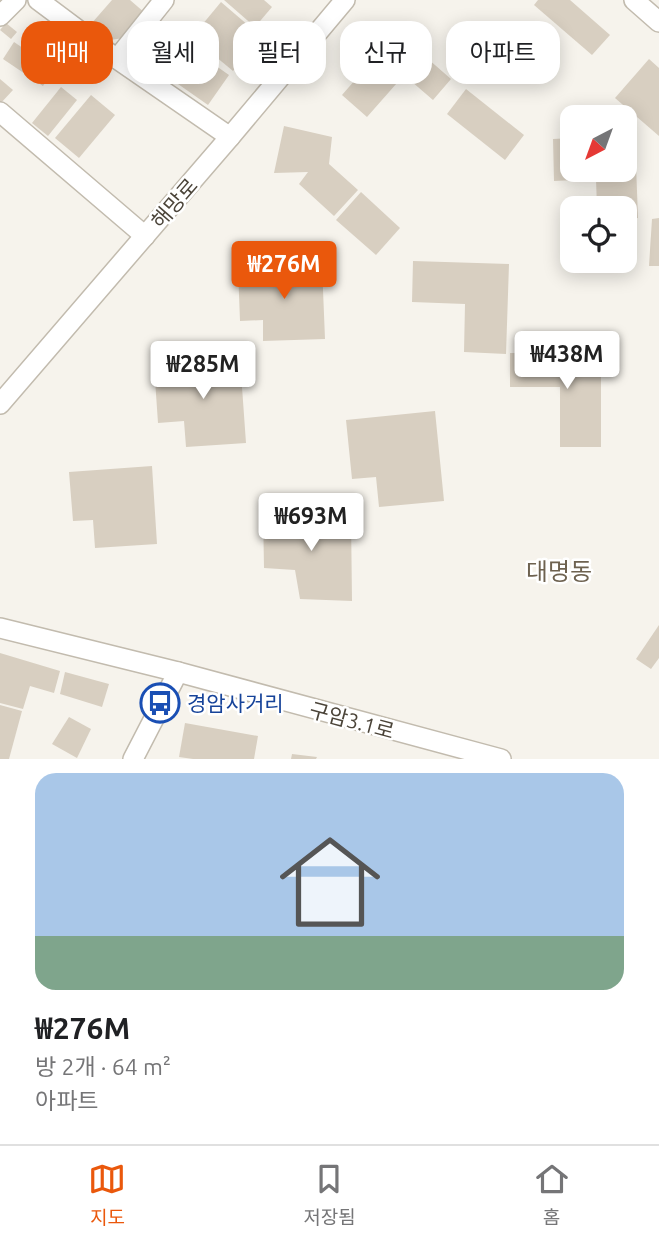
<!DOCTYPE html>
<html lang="ko">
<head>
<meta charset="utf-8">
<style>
  :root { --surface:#fff; --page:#f6f6f6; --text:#202124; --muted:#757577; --line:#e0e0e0; --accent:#ea580c }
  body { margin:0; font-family:Ubuntu,"Noto Sans KR",sans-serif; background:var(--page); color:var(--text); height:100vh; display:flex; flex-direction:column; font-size:26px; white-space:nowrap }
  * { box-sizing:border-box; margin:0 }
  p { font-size:23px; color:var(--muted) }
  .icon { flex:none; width:38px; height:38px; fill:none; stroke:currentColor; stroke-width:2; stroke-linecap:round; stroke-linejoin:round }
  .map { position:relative; height:759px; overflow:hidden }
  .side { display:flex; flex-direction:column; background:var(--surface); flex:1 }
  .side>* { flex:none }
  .guide { position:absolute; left:21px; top:21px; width:618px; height:63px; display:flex; gap:14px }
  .needle { width:46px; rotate:221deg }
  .fabs { position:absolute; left:560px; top:105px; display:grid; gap:14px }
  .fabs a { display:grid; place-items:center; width:77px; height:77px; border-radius:14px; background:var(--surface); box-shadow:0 4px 18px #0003; font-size:35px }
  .price { position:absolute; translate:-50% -60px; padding:0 16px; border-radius:7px; background:#fff; color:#222; font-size:23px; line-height:46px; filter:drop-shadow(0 2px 4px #0008) }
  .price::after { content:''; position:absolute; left:50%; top:42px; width:21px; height:16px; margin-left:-10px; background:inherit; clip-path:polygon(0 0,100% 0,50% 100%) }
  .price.active { background:var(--accent); color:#fff }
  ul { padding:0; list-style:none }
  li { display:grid; align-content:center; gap:14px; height:371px; padding:0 35px }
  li+li { border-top:2px solid var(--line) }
  li span { display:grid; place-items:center; height:217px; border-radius:21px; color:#555 }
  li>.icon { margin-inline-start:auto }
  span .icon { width:126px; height:126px; fill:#fffc; stroke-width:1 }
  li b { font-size:30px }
  .tag { padding:0 24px; border-radius:21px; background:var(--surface); box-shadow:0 4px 18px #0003; font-size:24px; line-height:63px }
  .tag.active { background:var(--accent); color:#fff }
  .tab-bar { display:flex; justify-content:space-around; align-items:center; height:98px; border-top:2px solid var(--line); background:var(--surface); font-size:19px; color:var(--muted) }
  .tab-bar a { display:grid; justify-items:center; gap:4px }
  .tab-bar .active { color:var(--accent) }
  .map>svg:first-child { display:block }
  .building { fill:#d8cfc1 }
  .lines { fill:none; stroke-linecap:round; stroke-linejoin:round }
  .minor-casing { stroke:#c2bbae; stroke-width:22 }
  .minor { stroke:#fff; stroke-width:19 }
  .labels { text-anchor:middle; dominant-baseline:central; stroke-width:5; stroke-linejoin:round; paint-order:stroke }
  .street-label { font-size:21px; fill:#4b4439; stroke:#fff }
  .transit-label { font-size:21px; fill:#164399; stroke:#fff; text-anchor:start }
  .quarter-label { font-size:24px; fill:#6e6250; stroke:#fff }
</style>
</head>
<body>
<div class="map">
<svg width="659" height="759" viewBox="0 0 659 759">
  <rect width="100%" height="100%" fill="#f6f3ec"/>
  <!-- building -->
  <g class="building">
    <path d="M112,0H130L145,13L124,38L110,40L91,24Z"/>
    <path d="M224,0H264L272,7L255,27Z"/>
    <path d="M538,0H570L610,35L592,55L534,5Z"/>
    <path d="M221,2L262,37L233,71L192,37Z"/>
    <path d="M6,23L17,32L11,39L0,30Z"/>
    <path d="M397,32L451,79L433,100L404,75L367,117L342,95Z"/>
    <path d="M169,33L229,75L208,105L148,63Z"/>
    <path d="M14,42L54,69L43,86L3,59Z"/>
    <path d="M649,59L659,68V136L615,98Z"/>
    <path d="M0,79L13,90L0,104Z"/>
    <path d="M61,87L77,100L48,136L32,123Z"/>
    <path d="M466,89L524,135L505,160L447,114Z"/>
    <path d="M91,95L115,115L79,158L55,138Z"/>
    <path d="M284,126L332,137L329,164L358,190L334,216L299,184L308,172L274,173Z"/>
    <path d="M625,137H635L638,218L625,219V208H597L596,179L554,181L553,139L572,138V170H625Z"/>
    <path d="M361,192L400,228L376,255L336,220Z"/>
    <path d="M659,218V266H649L652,219Z"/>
    <path d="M413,261L509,264L506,354L464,352L465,304L412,302Z"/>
    <path d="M322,265L325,339L263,341V320L240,321L238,268Z"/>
    <path d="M510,353H601V447H560V387H510Z"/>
    <path d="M240,359L246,443L186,447L184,421L158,423L154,365Z"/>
    <path d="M435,411L444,501L379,507L376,477L352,479L346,420Z"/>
    <path d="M152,466L157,544L95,548L93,520L73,521L69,472Z"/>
    <path d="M263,511L351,517L352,601L300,599L295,570L264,568Z"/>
    <path d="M659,625V658L651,669L636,659Z"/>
    <path d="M0,653L60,671L54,693L30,686L23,709L0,703Z"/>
    <path d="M65,672L109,684L102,707L60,694Z"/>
    <path d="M0,705L22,711L9,759H0Z"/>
    <path d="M69,717L91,729L77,758L52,744Z"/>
    <path d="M185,723L258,736L254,759H193L179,757Z"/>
    <path d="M292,754L317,757L316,759H291Z"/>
  </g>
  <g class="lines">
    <!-- minor casing -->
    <g class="minor-casing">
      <g id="minor">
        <path d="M38,0L117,59L230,137"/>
        <path d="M634,0L659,22"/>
        <path d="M0,16L16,0"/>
        <path d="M117,59L164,0"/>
        <path d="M0,112L145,236"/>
        <path d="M0,404L230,137L345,0"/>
        <path d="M0,628L178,672L501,759"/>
        <path d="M133,759L178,672"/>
      </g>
    </g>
    <!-- minor -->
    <use href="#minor" class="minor"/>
  </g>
  <!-- icons -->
  <defs>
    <g id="bus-ring" transform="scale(2.0125)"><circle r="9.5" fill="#fff" stroke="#1a4fb4" stroke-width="1.5"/><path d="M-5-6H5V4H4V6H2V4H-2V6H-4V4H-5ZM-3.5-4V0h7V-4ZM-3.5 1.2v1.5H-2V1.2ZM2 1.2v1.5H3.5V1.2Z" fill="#1a4fb4"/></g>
  </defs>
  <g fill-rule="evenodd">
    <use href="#bus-ring" x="160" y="703"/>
  </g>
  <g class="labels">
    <!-- street labels -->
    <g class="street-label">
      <text transform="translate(174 203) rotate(-49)">해망로</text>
      <text transform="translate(352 720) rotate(15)">구암3.1로</text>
    </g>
    <!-- transit labels -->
    <g class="transit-label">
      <text x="187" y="703">경암사거리</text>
    </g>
    <!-- quarter labels -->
    <g class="quarter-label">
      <text x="559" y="571">대명동</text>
    </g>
  </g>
</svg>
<div class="fabs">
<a><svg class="needle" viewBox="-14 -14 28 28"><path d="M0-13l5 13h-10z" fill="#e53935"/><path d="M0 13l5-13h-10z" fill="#757577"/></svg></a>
<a><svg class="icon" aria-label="locate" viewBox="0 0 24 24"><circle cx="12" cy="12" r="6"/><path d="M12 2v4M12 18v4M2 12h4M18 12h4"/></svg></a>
</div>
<b class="price active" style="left:284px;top:301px">₩276M</b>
<b class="price" style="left:567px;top:391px">₩438M</b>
<b class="price" style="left:203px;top:401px">₩285M</b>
<b class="price" style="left:311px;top:553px">₩693M</b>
<div class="guide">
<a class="tag active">매매</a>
<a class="tag">월세</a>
<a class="tag">필터</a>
<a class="tag">신규</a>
<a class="tag">아파트</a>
</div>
</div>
<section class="side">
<ul>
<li><span style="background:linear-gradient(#a9c7e8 75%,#7fa58c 0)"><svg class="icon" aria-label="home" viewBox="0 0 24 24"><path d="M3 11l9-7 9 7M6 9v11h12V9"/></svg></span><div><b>₩276M</b><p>방 2개 · 64 m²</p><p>아파트</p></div></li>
</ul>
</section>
<nav class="tab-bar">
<a class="active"><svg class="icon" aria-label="map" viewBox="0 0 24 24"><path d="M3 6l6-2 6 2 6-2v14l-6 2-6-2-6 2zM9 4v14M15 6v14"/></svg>지도</a>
<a><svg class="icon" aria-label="saved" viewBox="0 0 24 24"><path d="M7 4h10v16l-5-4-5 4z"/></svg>저장됨</a>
<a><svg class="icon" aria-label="home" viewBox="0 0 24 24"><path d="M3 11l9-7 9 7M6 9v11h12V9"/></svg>홈</a>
</nav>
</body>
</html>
